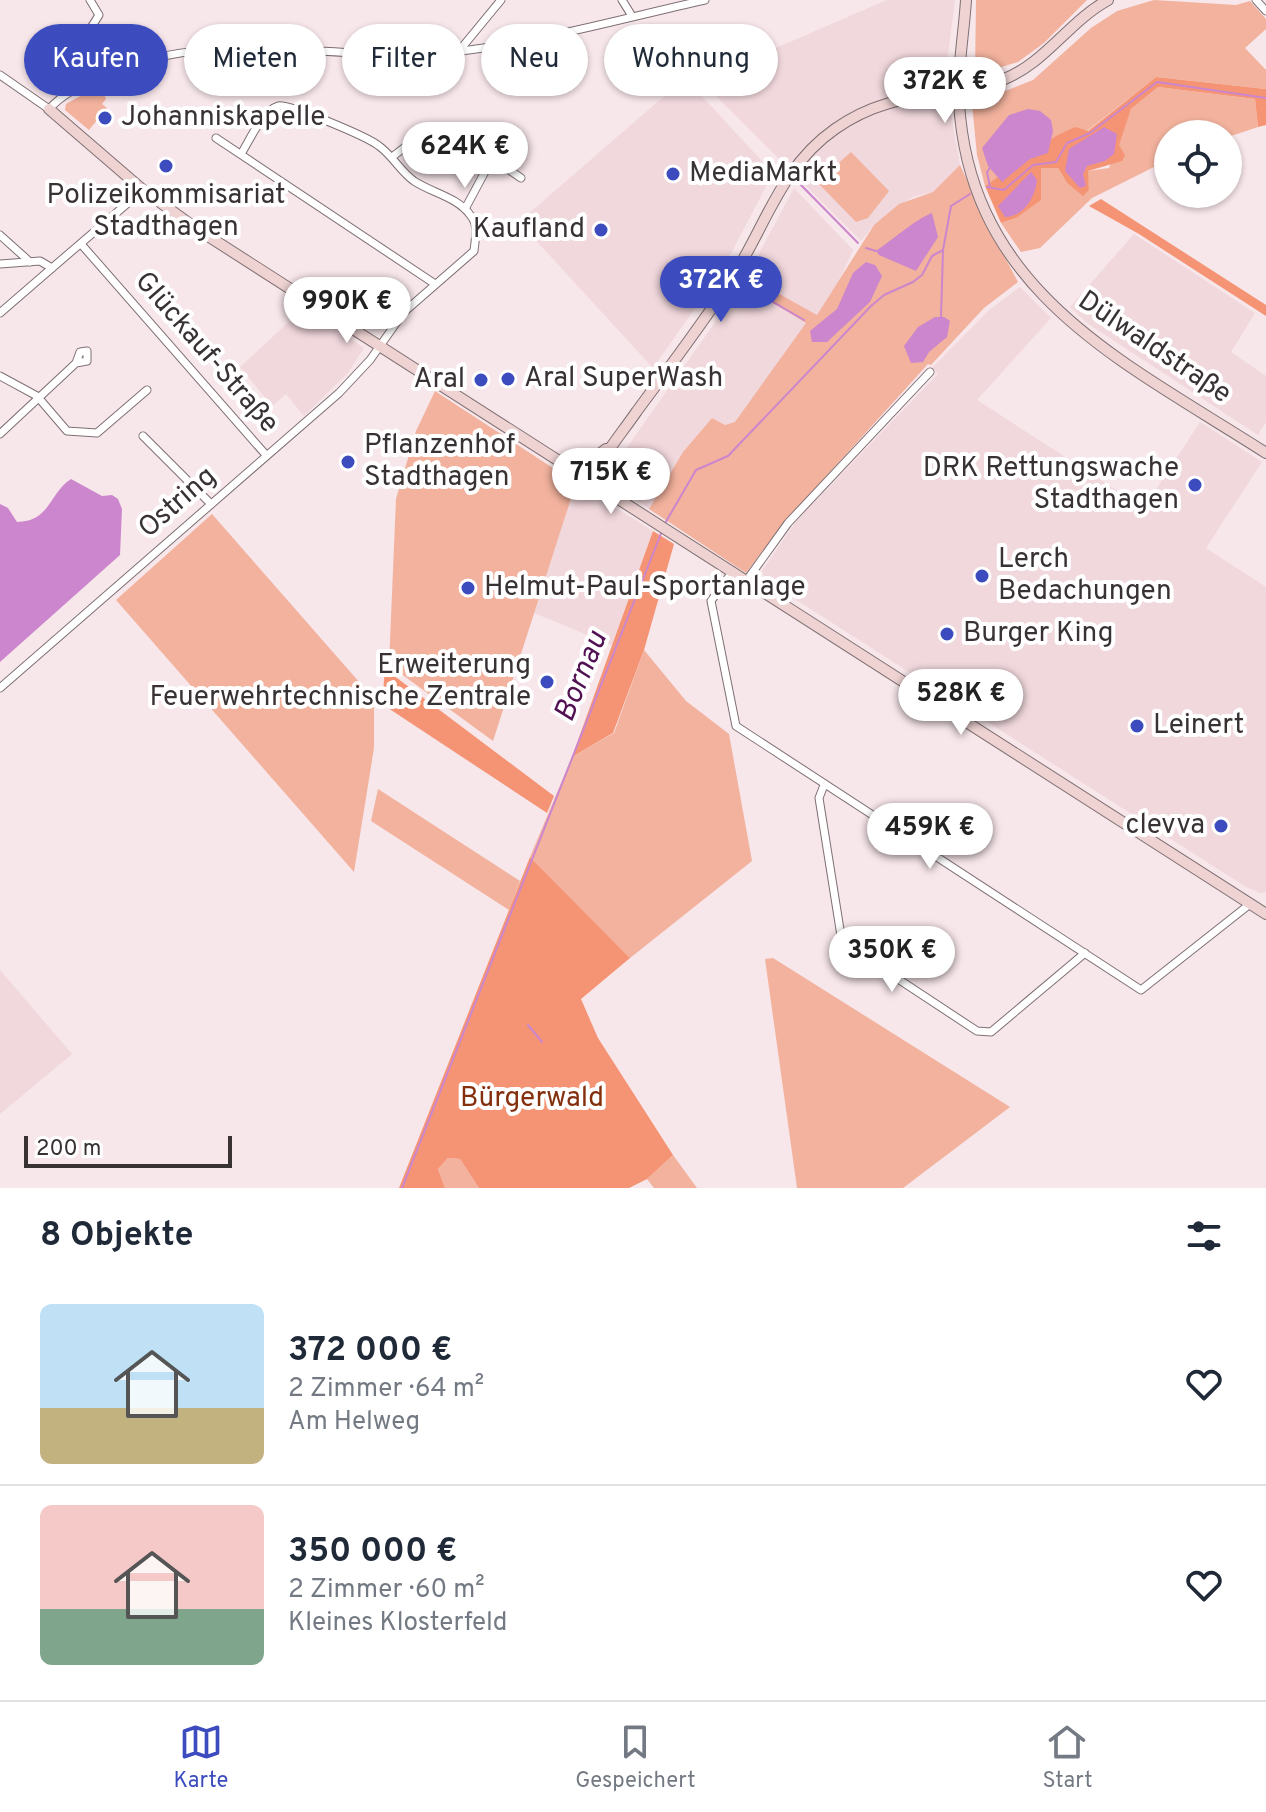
<!DOCTYPE html>
<html lang="de">
<head>
<meta charset="utf-8">
<style>
  :root { --surface:#fff; --page:#f2f2f3; --text:#1f2937; --muted:#747a83; --line:#e0e1e3; --accent:#3c4cbf }
  body { margin:0; font-family:Overpass,sans-serif; background:var(--page); color:var(--text); height:100vh; display:flex; flex-direction:column; font-size:30px; white-space:nowrap }
  * { box-sizing:border-box; margin:0 }
  p { font-size:26px; color:var(--muted) }
  .icon { flex:none; width:44px; height:44px; fill:none; stroke:currentColor; stroke-width:2; stroke-linecap:round; stroke-linejoin:round }
  .map { position:relative; height:1188px; overflow:hidden }
  .drawer { display:flex; flex-direction:column; background:var(--surface); flex:1 }
  .drawer>* { flex:none }
  .guide { position:absolute; left:24px; top:24px; width:800px; height:72px; display:flex; gap:16px }
  .tools { position:absolute; left:1154px; top:120px; display:grid; gap:16px }
  .tools a { display:grid; place-items:center; width:88px; height:88px; border-radius:50%; background:var(--surface); box-shadow:0 2px 6px #0004; font-size:40px }
  .scale { position:absolute; left:24px; bottom:20px; width:208px; box-sizing:border-box; padding-left:8px; border:4px solid #383233; border-top:0; font-size:22px; line-height:28px; white-space:nowrap; color:#383233; -webkit-text-stroke:6px #fff; paint-order:stroke }
  .price { position:absolute; translate:-50% -68px; padding:0 18px; border-radius:28px; background:#fff; color:#222; font-size:26px; line-height:52px; filter:drop-shadow(0 2px 4px #0008) }
  .price::after { content:''; position:absolute; left:50%; top:48px; width:24px; height:18px; margin-left:-12px; background:inherit; clip-path:polygon(0 0,100% 0,50% 100%) }
  .price.selected { background:var(--accent); color:#fff }
  ul { padding:0; list-style:none }
  li { display:flex; align-items:center; gap:24px; height:200px; padding:0 40px }
  li+li { border-top:2px solid var(--line) }
  li span { display:grid; place-items:center; flex:none; width:224px; height:160px; border-radius:12px; color:#555 }
  li>.icon { margin-inline-start:auto }
  span .icon { width:96px; height:96px; fill:#fffc; stroke-width:1 }
  li b { font-size:34px }
  h2 { display:flex; justify-content:space-between; align-items:center; height:96px; padding:0 40px; font-size:34px }
  .tag { padding:0 28px; border-radius:36px; background:var(--surface); box-shadow:0 2px 6px #0004; font-size:28px; line-height:72px }
  .tag.selected { background:var(--accent); color:#fff }
  .dock { display:flex; justify-content:space-around; align-items:center; height:112px; border-top:2px solid var(--line); background:var(--surface); font-size:22px; color:var(--muted) }
  .dock a { display:grid; justify-items:center; gap:4px }
  .dock .selected { color:var(--accent) }
  .map>svg:first-child { display:block }
  .built { fill:#f1d8dd }
  .green { fill:#f2b29d }
  .forest { fill:#f59474 }
  .water { fill:#cc86cd }
  .lines { fill:none; stroke-linecap:round; stroke-linejoin:round }
  .stream { stroke:#cc86cd; stroke-width:2 }
  .street-casing { stroke:#7e7073; stroke-width:9 }
  .secondary-casing { stroke:#7e7073; stroke-width:12 }
  .street { stroke:#fff; stroke-width:7 }
  .secondary { stroke:#efd3d3; stroke-width:10 }
  .poi-dot { fill:#3c4cbf; stroke:#fff; stroke-width:3 }
  .labels { text-anchor:middle; dominant-baseline:central; stroke-width:8; stroke-linejoin:round; paint-order:stroke }
  .poi-label { font-size:28px; fill:#383233; stroke:#fff; text-anchor:start }
  .street-label { font-size:28px; fill:#383233; stroke:#fff }
  .park-label { font-size:28px; fill:#842f0d; stroke:#fff }
  .water-label { font-size:30px; font-style:italic; fill:#511153; stroke:#fff }
</style>
</head>
<body>
<div class="map">
<svg width="1266" height="1188" viewBox="0 0 1266 1188">
  <rect width="100%" height="100%" fill="#f7e6ea"/>
  <!-- built -->
  <g class="built">
    <path d="M887,0H955L945,79L960,165L933,192L912,197L874,225L861,241L690,70L718,43L739,64Z"/>
    <path d="M685,78L773,173L724,267L653,368L519,222Z"/>
    <path d="M794,188L853,250L832,296L817,315L747,276Z"/>
    <path d="M1134,234L1255,313L1231,352L1266,376V422L1258,435L1087,323L1070,307Z"/>
    <path d="M742,284L807,323L735,423L725,425L712,418L683,452L649,509L608,481L609,473Z"/>
    <path d="M1020,287L1051,318L977,400L1144,508L1200,422L1262,462L1206,548L1266,587V892L1260,893L1246,887L765,580L762,571L797,520L938,374L932,368L989,310Z"/>
    <path d="M304,308L364,348L348,373L304,416L286,394L272,406L240,367Z"/>
    <path d="M576,483L653,531L612,645L534,613Z"/>
    <path d="M0,970L72,1054L0,1114Z"/>
  </g>
  <!-- green -->
  <g class="green">
    <path d="M976,0H1087L1044,43L1018,62L975,75Z"/>
    <path d="M1154,0L1236,5L1250,1L1266,19V29L1245,48L1266,70V89L1156,77L1087,131L1035,153L985,186L977,155L972,104L1033,80L1091,28L1117,11Z"/>
    <path d="M100,85L106,99L102,104L107,108L89,130L65,110L66,104Z"/>
    <path d="M1158,87L1255,99L1258,127L1228,137V134H1168V160L1092,198L1040,248L1021,252L1001,223L1016,218L1040,168H1058L1067,183L1083,195L1089,190L1087,171L1109,168L1131,109Z"/>
    <path d="M851,152L889,191L868,218L856,222L817,182Z"/>
    <path d="M960,165L987,224L1018,282L984,308L931,365L928,364L782,525L746,573L649,509L683,452L712,418L725,425L735,422L806,323L742,284L747,276L817,315L874,225L899,204L933,192Z"/>
    <path d="M435,391L576,483L493,741L389,665L396,499L416,431Z"/>
    <path d="M212,514L374,699V748L354,872L116,600Z"/>
    <path d="M644,650L686,701L729,734L752,861L630,958L530,857L572,757L614,733Z"/>
    <path d="M378,789L520,881L509,910L371,821Z"/>
    <path d="M773,958L1010,1107L903,1188H797L765,959Z"/>
    <path d="M673,1155L697,1188H654L647,1179Z"/>
    <path d="M448,1158L460,1159L479,1188H445L438,1169Z"/>
  </g>
  <!-- forest -->
  <g class="forest">
    <path d="M1156,77L1266,89V125L1258,127L1255,99L1158,87L1131,109L1119,145L1125,155L1122,161L1088,171L1089,190L1083,196L1067,183L1058,168H1041V200L1016,218L1001,223L985,186L1056,136L1075,127L1088,131Z"/>
    <path d="M1101,199L1266,305V316L1139,234L1089,206Z"/>
    <path d="M653,531L674,544L644,650L613,733L572,757Z"/>
    <path d="M385,669L554,796L547,813L382,704Z"/>
    <path d="M530,857L630,958L581,999L598,1038L673,1155L647,1179L629,1188H479L460,1159L448,1158L438,1169L445,1188H399Z"/>
  </g>
  <!-- water -->
  <g class="water">
    <path d="M1028,109L1040,111L1051,120L1053,131L1048,153L1030,159L1002,182L988,166L982,148L1009,115Z"/>
    <path d="M1104,127L1117,134L1114,154L1105,161L1087,166L1083,174L1086,186L1080,188L1065,171L1069,149Z"/>
    <path d="M1031,172L1037,180C1035,198 1024,216 1005,217L998,206Z"/>
    <path d="M932,213L938,237L916,271L879,255L876,251C892,240 916,219 932,213Z"/>
    <path d="M866,262L875,265L882,276L870,302L827,342H812L810,331L837,309L853,273Z"/>
    <path d="M935,317H944L950,321L947,337L929,352L923,362L911,363L904,346L918,327Z"/>
    <path d="M71,479L102,496L112,495L118,499L122,509L120,555L0,662V504L8,508L17,522C51,521 49,493 71,479Z"/>
  </g>
  <g class="lines">
    <!-- stream -->
    <g class="stream">
      <path d="M990,168L987,172L990,187"/>
      <path d="M799,183L858,243"/>
      <path d="M987,187L1004,190L1033,165L1056,162L1067,143L1090,133L1157,82L1266,98"/>
      <path d="M866,248L876,251"/>
      <path d="M744,285L804,320"/>
      <path d="M941,317L943,250"/>
      <path d="M664,525L696,470L728,456L871,306L884,295L913,282L922,275L932,256L943,250L951,206L970,194"/>
      <path d="M528,1025L542,1042"/>
      <path d="M402,1188L662,531"/>
    </g>
    <!-- street casing -->
    <g class="street-casing">
      <g id="street">
        <path d="M90,0L99,15L87,34L121,68"/>
        <path d="M622,0L632,16"/>
        <path d="M1256,0L1266,11"/>
        <path d="M459,51L501,0"/>
        <path d="M0,75L49,109C64,93 80,86 100,77C219,22 337,66 461,51C543,41 624,18 705,0"/>
        <path d="M216,138L435,284"/>
        <path d="M392,157L430,128C451,131 482,143 488,166L465,209"/>
        <path d="M488,166L502,165L521,178"/>
        <path d="M0,235L30,262"/>
        <path d="M81,244L266,455"/>
        <path d="M0,264L40,261L52,268L143,190"/>
        <path d="M0,313L52,268"/>
        <path d="M0,376L37,396L67,431L97,433L147,390"/>
        <path d="M0,434L76,363L80,352L87,351V361L76,363"/>
        <path d="M143,436L211,504"/>
        <path d="M733,571L711,601L736,726L1141,990L1250,904"/>
        <path d="M747,580L788,523L930,372"/>
        <path d="M0,688L339,393L370,360L404,312L474,251C475,239 479,226 471,216C458,197 432,193 414,181C400,171 393,156 379,146C368,137 288,103 278,106C262,111 250,140 241,154"/>
        <path d="M824,785L819,798L842,942L977,1031L991,1032L1085,953"/>
      </g>
    </g>
    <!-- secondary casing -->
    <g class="secondary-casing">
      <g id="secondary">
        <path d="M966,0C964,34 957,69 959,103C971,294 1125,362 1266,453"/>
        <path d="M49,109L143,190L197,229L1266,914"/>
        <path d="M564,464L585,465L606,449"/>
        <path d="M589,482C602,457 621,434 637,411C668,369 700,327 729,283C765,229 779,168 835,129C895,87 942,102 1002,80C1046,63 1068,22 1108,0"/>
      </g>
    </g>
    <!-- street -->
    <use href="#street" class="street"/>
    <!-- secondary -->
    <use href="#secondary" class="secondary"/>
  </g>
  <!-- markers -->
  <g class="poi-dot">
    <circle cx="105" cy="118" r="8"/>
    <circle cx="166" cy="166" r="8"/>
    <circle cx="673" cy="174" r="8"/>
    <circle cx="601" cy="230" r="8"/>
    <circle cx="508" cy="379" r="8"/>
    <circle cx="481" cy="380" r="8"/>
    <circle cx="348" cy="462" r="8"/>
    <circle cx="1195" cy="485" r="8"/>
    <circle cx="982" cy="576" r="8"/>
    <circle cx="468" cy="588" r="8"/>
    <circle cx="947" cy="634" r="8"/>
    <circle cx="547" cy="682" r="8"/>
    <circle cx="1137" cy="726" r="8"/>
    <circle cx="1221" cy="826" r="8"/>
  </g>
  <g class="labels">
    <!-- poi labels -->
    <g class="poi-label">
      <text x="121" y="118">Johanniskapelle</text>
      <text x="689" y="174">MediaMarkt</text>
      <text x="166" y="196" text-anchor="middle">Polizeikommisariat<tspan x="166" dy="32">Stadthagen</tspan></text>
      <text x="585" y="230" text-anchor="end">Kaufland</text>
      <text x="524" y="379">Aral SuperWash</text>
      <text x="465" y="380" text-anchor="end">Aral</text>
      <text x="364" y="446">Pflanzenhof<tspan x="364" dy="32">Stadthagen</tspan></text>
      <text x="1179" y="469" text-anchor="end">DRK Rettungswache<tspan x="1179" dy="32">Stadthagen</tspan></text>
      <text x="998" y="560">Lerch<tspan x="998" dy="32">Bedachungen</tspan></text>
      <text x="484" y="588">Helmut-Paul-Sportanlage</text>
      <text x="963" y="634">Burger King</text>
      <text x="531" y="666" text-anchor="end">Erweiterung<tspan x="531" dy="32">Feuerwehrtechnische Zentrale</tspan></text>
      <text x="1153" y="726">Leinert</text>
      <text x="1205" y="826" text-anchor="end">clevva</text>
    </g>
    <!-- street labels -->
    <g class="street-label">
      <text transform="translate(1154 348) rotate(34)">Dülwaldstraße</text>
      <text transform="translate(206 353) rotate(49)">Glückauf-Straße</text>
      <text transform="translate(178 503) rotate(-41)">Ostring</text>
    </g>
    <!-- park labels -->
    <g class="park-label">
      <text x="532" y="1099">Bürgerwald</text>
    </g>
    <!-- water labels -->
    <g class="water-label">
      <text transform="translate(582 677) rotate(-68)">Bornau</text>
    </g>
  </g>
</svg>
<div class="tools">
<a><svg class="icon" aria-label="locate" viewBox="0 0 24 24"><circle cx="12" cy="12" r="6"/><path d="M12 2v4M12 18v4M2 12h4M18 12h4"/></svg></a>
</div>
<div class="scale">200 m</div>
<b class="price" style="left:945px;top:125px">372K €</b>
<b class="price" style="left:465px;top:190px">624K €</b>
<b class="price selected" style="left:721px;top:324px">372K €</b>
<b class="price" style="left:347px;top:345px">990K €</b>
<b class="price" style="left:611px;top:516px">715K €</b>
<b class="price" style="left:961px;top:737px">528K €</b>
<b class="price" style="left:930px;top:871px">459K €</b>
<b class="price" style="left:892px;top:994px">350K €</b>
<div class="guide">
<a class="tag selected">Kaufen</a>
<a class="tag">Mieten</a>
<a class="tag">Filter</a>
<a class="tag">Neu</a>
<a class="tag">Wohnung</a>
</div>
</div>
<section class="drawer">
<h2>8 Objekte<svg class="icon" aria-label="filters" viewBox="0 0 24 24"><path d="M4 7h16M4 17h16"/><circle cx="9" cy="7" r="2"/><circle cx="15" cy="17" r="2"/></svg></h2>
<ul>
<li><span style="background:linear-gradient(#bfe0f5 65%,#c2b280 0)"><svg class="icon" aria-label="home" viewBox="0 0 24 24"><path d="M3 11l9-7 9 7M6 9v11h12V9"/></svg></span><div><b>372 000 €</b><p>2 Zimmer · 64 m²</p><p>Am Helweg</p></div><svg class="icon" aria-label="heart" viewBox="0 0 24 24"><path d="M12 20l-8-8c-3-5 5-10 8-4 3-6 11-1 8 4z"/></svg></li>
<li><span style="background:linear-gradient(#f6c9c9 65%,#7fa58c 0)"><svg class="icon" aria-label="home" viewBox="0 0 24 24"><path d="M3 11l9-7 9 7M6 9v11h12V9"/></svg></span><div><b>350 000 €</b><p>2 Zimmer · 60 m²</p><p>Kleines Klosterfeld</p></div><svg class="icon" aria-label="heart" viewBox="0 0 24 24"><path d="M12 20l-8-8c-3-5 5-10 8-4 3-6 11-1 8 4z"/></svg></li>
</ul>
</section>
<nav class="dock">
<a class="selected"><svg class="icon" aria-label="map" viewBox="0 0 24 24"><path d="M3 6l6-2 6 2 6-2v14l-6 2-6-2-6 2zM9 4v14M15 6v14"/></svg>Karte</a>
<a><svg class="icon" aria-label="saved" viewBox="0 0 24 24"><path d="M7 4h10v16l-5-4-5 4z"/></svg>Gespeichert</a>
<a><svg class="icon" aria-label="home" viewBox="0 0 24 24"><path d="M3 11l9-7 9 7M6 9v11h12V9"/></svg>Start</a>
</nav>
</body>
</html>
